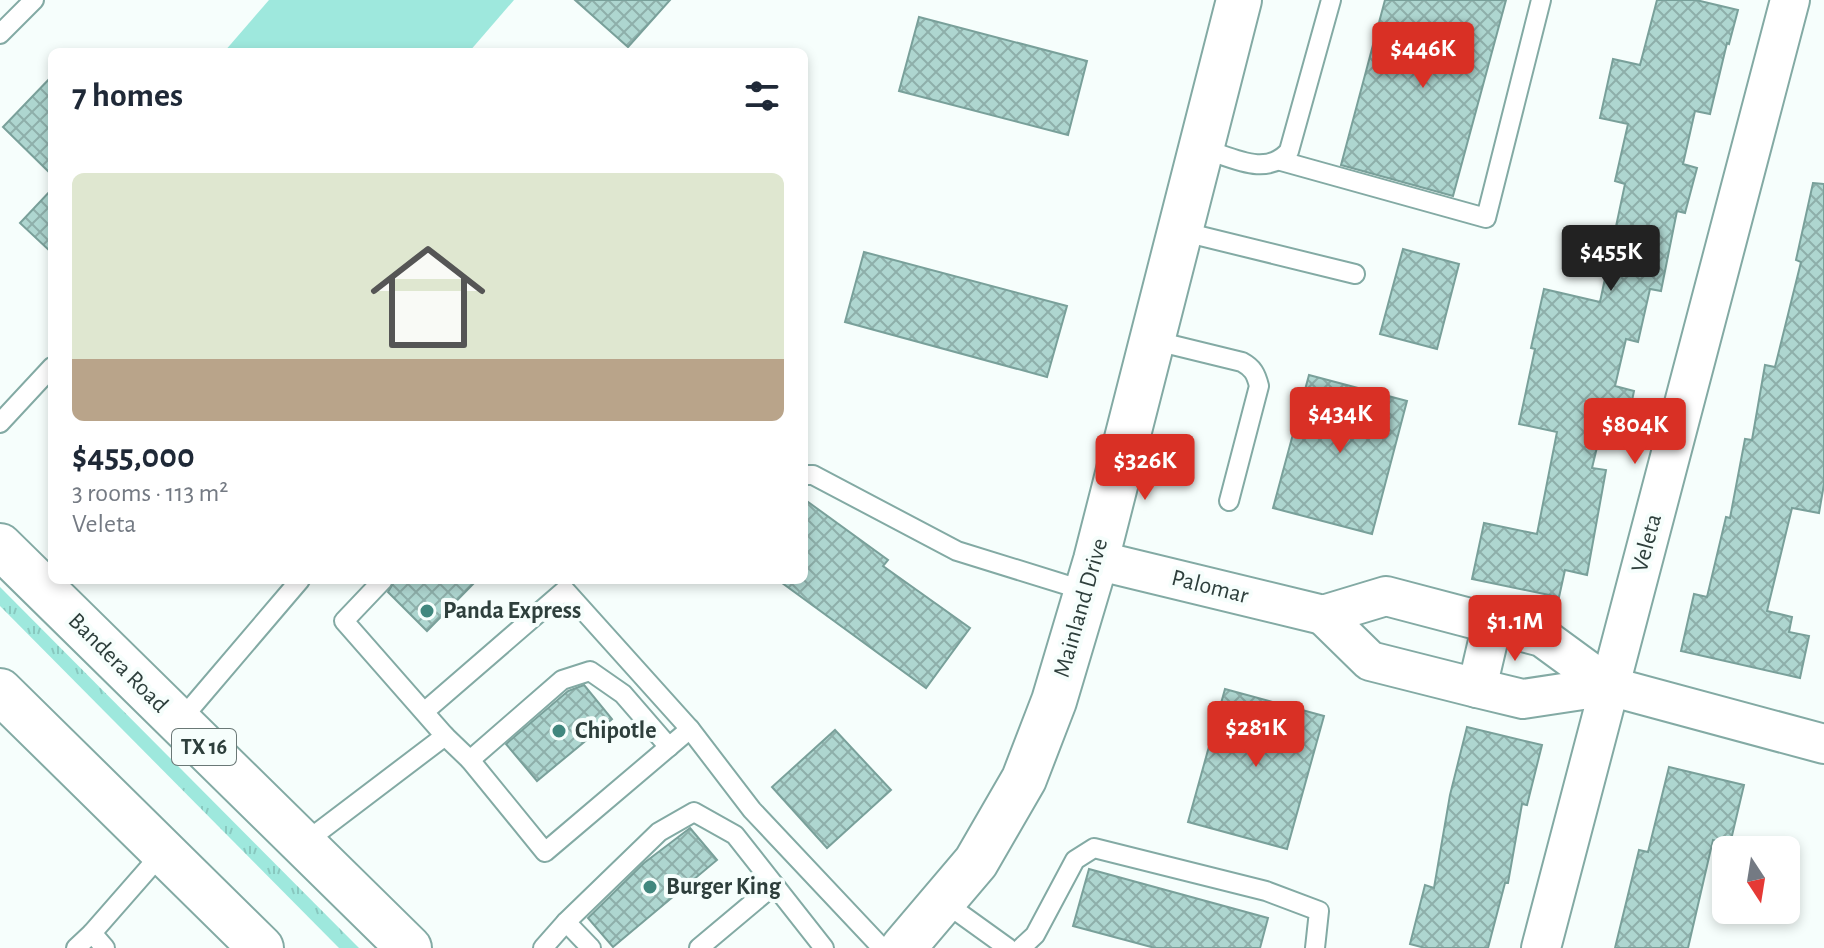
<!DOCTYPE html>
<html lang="en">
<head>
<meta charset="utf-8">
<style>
  :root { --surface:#fff; --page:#f6f6f7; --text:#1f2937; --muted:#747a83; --line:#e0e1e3; --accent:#d93025 }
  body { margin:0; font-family:"Alegreya Sans",sans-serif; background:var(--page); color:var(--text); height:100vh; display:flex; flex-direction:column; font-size:30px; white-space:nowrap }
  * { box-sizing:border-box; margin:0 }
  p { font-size:26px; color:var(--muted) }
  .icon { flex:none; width:44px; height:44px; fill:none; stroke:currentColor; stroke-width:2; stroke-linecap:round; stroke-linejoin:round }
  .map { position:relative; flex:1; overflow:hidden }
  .sheet { position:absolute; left:48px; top:48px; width:760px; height:536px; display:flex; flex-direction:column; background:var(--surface); border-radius:12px; box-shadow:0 4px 12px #0003 }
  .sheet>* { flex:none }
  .needle { width:52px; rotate:168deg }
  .tools { position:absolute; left:1712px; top:836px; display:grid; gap:16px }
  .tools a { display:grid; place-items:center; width:88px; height:88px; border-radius:12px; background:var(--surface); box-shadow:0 4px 12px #0003; font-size:40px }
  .price { position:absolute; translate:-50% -68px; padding:0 18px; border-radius:8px; background:var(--accent); color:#fff; font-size:26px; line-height:52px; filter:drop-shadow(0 2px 4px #0008) }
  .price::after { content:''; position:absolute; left:50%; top:48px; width:24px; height:18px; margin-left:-12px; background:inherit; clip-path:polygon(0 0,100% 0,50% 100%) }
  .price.current { background:#222; color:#fff }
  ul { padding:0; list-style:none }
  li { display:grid; align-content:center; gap:16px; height:424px; padding:0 24px }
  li+li { border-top:2px solid var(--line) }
  li span { display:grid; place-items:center; height:248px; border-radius:12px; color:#555 }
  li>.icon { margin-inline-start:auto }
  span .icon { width:144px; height:144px; fill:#fffc; stroke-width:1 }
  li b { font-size:34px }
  h2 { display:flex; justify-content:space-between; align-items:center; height:96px; padding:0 24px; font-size:34px }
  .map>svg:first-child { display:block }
  .grass { fill:url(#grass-tufts) }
  .pitch { fill:#9ee8dd }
  .building { fill:url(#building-cross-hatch); stroke:#79a09a; stroke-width:2 }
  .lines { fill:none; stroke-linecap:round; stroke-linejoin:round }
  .service-casing { stroke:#83aaa4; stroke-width:22 }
  .minor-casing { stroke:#83aaa4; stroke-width:42 }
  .secondary-casing { stroke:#83aaa4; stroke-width:48 }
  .primary-casing { stroke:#83aaa4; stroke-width:48 }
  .service { stroke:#fff; stroke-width:18 }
  .minor { stroke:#fff; stroke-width:38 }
  .secondary { stroke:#fff; stroke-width:44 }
  .primary { stroke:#fff; stroke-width:44 }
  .poi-dot { fill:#41877e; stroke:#f6fefc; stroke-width:3 }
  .labels { text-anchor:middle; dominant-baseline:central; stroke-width:8; stroke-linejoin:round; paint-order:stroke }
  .shield { fill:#f6fefc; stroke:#6a7876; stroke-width:2 }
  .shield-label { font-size:22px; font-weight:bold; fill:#2e3f3c }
  .street-label { font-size:24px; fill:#2e3f3c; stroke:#f6fefc }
  .poi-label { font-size:24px; font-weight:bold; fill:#2e3f3c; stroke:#f6fefc; text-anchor:start }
</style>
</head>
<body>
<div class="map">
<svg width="1824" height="948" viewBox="0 0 1824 948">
  <defs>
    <pattern id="grass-tufts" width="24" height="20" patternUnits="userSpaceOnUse" patternTransform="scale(2)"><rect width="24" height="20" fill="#9ee8dd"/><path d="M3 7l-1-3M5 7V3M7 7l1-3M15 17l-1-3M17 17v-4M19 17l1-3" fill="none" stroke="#88c8bf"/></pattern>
    <pattern id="building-cross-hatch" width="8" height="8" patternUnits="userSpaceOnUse" patternTransform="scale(2)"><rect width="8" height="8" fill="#aed6d0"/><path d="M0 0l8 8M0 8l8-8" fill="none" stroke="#8eafaa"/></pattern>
  </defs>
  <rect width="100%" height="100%" fill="#f6fefc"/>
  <!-- grass -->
  <path class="grass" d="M0,587L359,948H339L0,606Z"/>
  <!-- pitch -->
  <path class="pitch" d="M269,0H514L469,52H224Z"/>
  <!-- building -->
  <g class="building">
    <path d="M575,0H670L628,47Z"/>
    <path d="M1385,0H1506L1453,196L1341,165Z"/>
    <path d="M1657,0H1696L1738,10L1729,44L1727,43L1710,114L1695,111L1683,164L1697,168L1685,213L1677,211L1661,291L1650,289L1638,342L1626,339L1615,386L1634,391L1628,420L1605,414L1592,468L1606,470L1587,575L1565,570L1559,597L1472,579L1484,523L1537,534L1557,432L1519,424L1535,349L1531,348L1544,289L1600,302L1625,184L1615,181L1628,124L1600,118L1613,59L1640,65Z"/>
    <path d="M919,17L1087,61L1068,135L899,91Z"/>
    <path d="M52,76V175L3,127Z"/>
    <path d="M1813,183L1824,184V484L1819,513L1792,508L1767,611L1792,617L1789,632L1809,636L1800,678L1681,651L1694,594L1707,597L1726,517L1730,518L1745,439L1752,440L1765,365L1775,367L1801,262L1796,260Z"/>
    <path d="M52,189V253L20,223Z"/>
    <path d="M1403,249L1459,264L1437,349L1380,334Z"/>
    <path d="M864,252L1067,306L1047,377L845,322Z"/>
    <path d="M1309,375L1407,401L1372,534L1273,508Z"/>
    <path d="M804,499L888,560L883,566L970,628L926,688L778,580H804Z"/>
    <path d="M395,580H477L427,631L388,592Z"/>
    <path d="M584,685L612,719L537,781L506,744L568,691Z"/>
    <path d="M1225,689L1324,716L1287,849L1188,822Z"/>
    <path d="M1467,727L1542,745L1527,805L1522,804L1508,883H1505L1488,948H1425L1410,944L1425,885L1434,888L1450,795Z"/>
    <path d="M835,730L891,790L827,848L772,787Z"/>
    <path d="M1669,767L1744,785L1730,844L1713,840L1688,948H1615L1639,850L1648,852Z"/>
    <path d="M690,828L717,860L613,947L588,918L644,863Z"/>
    <path d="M1089,869L1268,918L1260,948H1155L1073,926Z"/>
  </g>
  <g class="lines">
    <!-- service casing -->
    <g class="service-casing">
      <g id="service">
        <path d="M0,34L34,0"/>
        <path d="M1201,148C1232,157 1266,178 1289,151L1331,0"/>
        <path d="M1281,161L1486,218L1541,0"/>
        <path d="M1180,231L1355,274"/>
        <path d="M1152,340L1242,362C1253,368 1256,374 1259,386L1229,501"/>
        <path d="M0,423L52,367"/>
        <path d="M804,475H813L957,551L1086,591"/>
        <path d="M383,580L344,621L445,736L470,760L545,852L690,729L565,590L424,712"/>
        <path d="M179,722L300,580"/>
        <path d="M690,729L752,810L882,948"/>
        <path d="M470,760L562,680L590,671L623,694L669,747"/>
        <path d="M304,843L445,736"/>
        <path d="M944,902L1008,948"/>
        <path d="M566,922L591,948"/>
        <path d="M76,948L92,933"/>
        <path d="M105,948L92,933L163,852"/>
        <path d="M543,948L566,922L659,832L694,812L735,835L824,948"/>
        <path d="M699,948L774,885"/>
        <path d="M1021,948L1035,935L1075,860L1094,848L1266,891L1319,911L1315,948"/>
      </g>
    </g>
    <!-- minor casing -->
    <g class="minor-casing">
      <g id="minor">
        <path d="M1096,560L1323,615L1386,596L1542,637L1609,686L1824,744"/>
        <path d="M1323,615L1370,661L1477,688L1523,699L1609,686"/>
        <path d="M1477,688L1492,624"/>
        <path d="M1541,948L1790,0"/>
      </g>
    </g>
    <!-- secondary casing -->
    <g class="secondary-casing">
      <path id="secondary" d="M903,948L976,862L1024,779L1054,701L1096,560L1239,0"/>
    </g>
    <!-- primary casing -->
    <g class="primary-casing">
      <g id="primary">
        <path d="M0,546L409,948"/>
        <path d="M0,691L261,948"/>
      </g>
    </g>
    <!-- service -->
    <use href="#service" class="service"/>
    <!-- minor -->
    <use href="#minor" class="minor"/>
    <!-- secondary -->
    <use href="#secondary" class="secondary"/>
    <!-- primary -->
    <use href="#primary" class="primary"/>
  </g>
  <!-- markers -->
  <g class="poi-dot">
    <circle cx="427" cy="611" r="8"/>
    <circle cx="559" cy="731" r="8"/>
    <circle cx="650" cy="887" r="8"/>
  </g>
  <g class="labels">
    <!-- shield labels -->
    <rect class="shield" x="172" y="729" width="64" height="36" rx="6"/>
    <g class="shield-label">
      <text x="204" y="747">TX 16</text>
    </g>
    <!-- street labels -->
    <g class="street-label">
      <text transform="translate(1647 543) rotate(-75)">Veleta</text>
      <text transform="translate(1210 587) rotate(14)">Palomar</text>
      <text transform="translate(1081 608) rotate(-74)">Mainland Drive</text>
      <text transform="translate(118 663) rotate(45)">Bandera Road</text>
    </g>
    <!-- poi labels -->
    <g class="poi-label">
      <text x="443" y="611">Panda Express</text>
      <text x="575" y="731">Chipotle</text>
      <text x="666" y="887">Burger King</text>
    </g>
  </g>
</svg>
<div class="tools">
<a><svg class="needle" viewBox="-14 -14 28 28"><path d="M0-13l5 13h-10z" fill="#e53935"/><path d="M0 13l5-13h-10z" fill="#747a83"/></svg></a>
</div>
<b class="price" style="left:1423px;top:90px">$446K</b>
<b class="price current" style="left:1611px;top:293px">$455K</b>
<b class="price" style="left:1340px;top:455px">$434K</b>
<b class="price" style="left:1635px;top:466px">$804K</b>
<b class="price" style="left:1145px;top:502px">$326K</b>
<b class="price" style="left:1515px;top:663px">$1.1M</b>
<b class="price" style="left:1256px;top:769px">$281K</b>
<section class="sheet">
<h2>7 homes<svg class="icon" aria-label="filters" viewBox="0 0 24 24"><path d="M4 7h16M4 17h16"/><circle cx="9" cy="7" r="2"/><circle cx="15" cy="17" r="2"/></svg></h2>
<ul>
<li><span style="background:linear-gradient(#dfe7d0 75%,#b9a48a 0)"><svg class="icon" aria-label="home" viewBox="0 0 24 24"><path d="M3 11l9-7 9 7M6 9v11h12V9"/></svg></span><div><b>$455,000</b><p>3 rooms · 113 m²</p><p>Veleta</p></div></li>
</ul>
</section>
</div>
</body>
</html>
